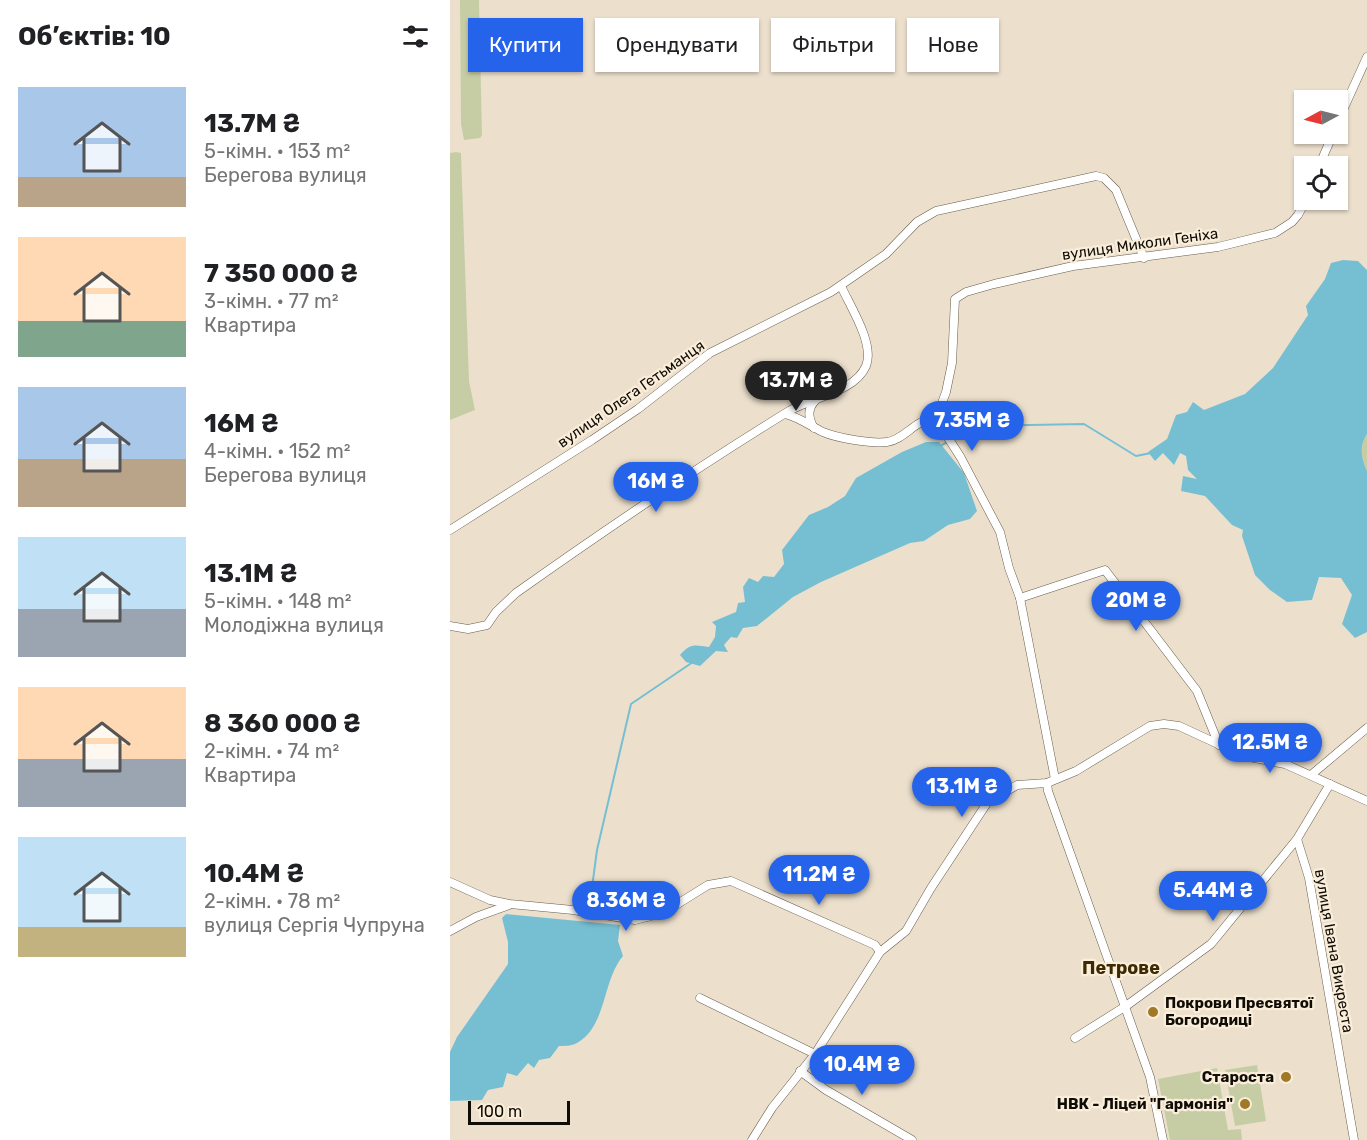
<!DOCTYPE html>
<html lang="uk">
<head>
<meta charset="utf-8">
<style>
  :root { --surface:#fff; --page:#f2f2f2; --text:#202124; --muted:#757577; --accent:#2563eb }
  body { margin:0; font-family:Rubik,sans-serif; background:var(--page); color:var(--text); height:100vh; display:flex; flex-direction:column; font-size:22px; white-space:nowrap }
  * { box-sizing:border-box; margin:0 }
  p { font-size:20px; color:var(--muted) }
  .icon { flex:none; width:33px; height:33px; fill:none; stroke:currentColor; stroke-width:2; stroke-linecap:round; stroke-linejoin:round }
  .map { position:relative; flex:1; overflow:hidden }
  .drawer { display:flex; flex-direction:column; background:var(--surface); width:450px }
  .drawer>* { flex:none }
  .banner { position:absolute; left:18px; top:18px; width:570px; height:54px; display:flex; gap:12px }
  .needle { width:39px; rotate:263deg }
  .controls { position:absolute; left:844px; top:90px; display:grid; gap:12px }
  .controls a { display:grid; place-items:center; width:54px; height:54px; border-radius:0px; background:var(--surface); box-shadow:0 2px 4px #0004; font-size:30px }
  .scale { position:absolute; left:18px; bottom:15px; width:102px; box-sizing:border-box; padding-left:6px; border:3px solid #100c06; border-top:0; font-size:16px; line-height:21px; white-space:nowrap; color:#100c06; -webkit-text-stroke:4px #faeeda; paint-order:stroke }
  .price { position:absolute; translate:-50% -51px; padding:0 14px; border-radius:21px; background:var(--accent); color:#fff; font-size:20px; line-height:39px; filter:drop-shadow(0 2px 3px #0008) }
  .price::after { content:''; position:absolute; left:50%; top:36px; width:18px; height:14px; margin-left:-9px; background:inherit; clip-path:polygon(0 0,100% 0,50% 100%) }
  .price.on { background:#222; color:#fff }
  ul { padding:0; list-style:none }
  li { display:flex; align-items:center; gap:18px; height:150px; padding:0 18px }
  li span { display:grid; place-items:center; flex:none; width:168px; height:120px; border-radius:0px; color:#555 }
  li>.icon { margin-inline-start:auto }
  span .icon { width:72px; height:72px; fill:#fffc; stroke-width:1 }
  li b { font-size:26px }
  h2 { display:flex; justify-content:space-between; align-items:center; height:72px; padding:0 18px; font-size:26px }
  .chip { padding:0 21px; border-radius:0px; background:var(--surface); box-shadow:0 2px 4px #0004; font-size:21px; line-height:54px }
  .chip.on { background:var(--accent); color:#fff }
  main { display:flex; flex:1; min-height:0 }
  .map>svg:first-child { display:block }
  .green { fill:#c6cda5 }
  .water { fill:#76bfd3 }
  .lines { fill:none; stroke-linecap:round; stroke-linejoin:round }
  .stream { stroke:#76bfd3; stroke-width:2 }
  .minor-casing { stroke:#685d4c; stroke-width:9 }
  .minor { stroke:#fff; stroke-width:8 }
  .poi-dot { fill:#a17827; stroke:#faeeda; stroke-width:2 }
  .labels { text-anchor:middle; dominant-baseline:central; stroke-width:4.5; stroke-linejoin:round; paint-order:stroke }
  .street-label { font-size:15px; fill:#100c06; stroke:#faeeda }
  .poi-label { font-size:15px; font-weight:bold; fill:#100c06; stroke:#faeeda; text-anchor:end }
  .quarter-label { font-size:18px; font-weight:bold; fill:#3d2902; stroke:#faeeda }
</style>
</head>
<body>
<main>
<section class="drawer">
<h2>Об’єктів: 10<svg class="icon" aria-label="filters" viewBox="0 0 24 24"><path d="M4 7h16M4 17h16"/><circle cx="9" cy="7" r="2"/><circle cx="15" cy="17" r="2"/></svg></h2>
<ul>
<li><span style="background:linear-gradient(#a9c7e8 75%,#b9a48a 0)"><svg class="icon" aria-label="home" viewBox="0 0 24 24"><path d="M3 11l9-7 9 7M6 9v11h12V9"/></svg></span><div><b>13.7M ₴</b><p>5-кімн. · 153 m²</p><p>Берегова вулиця</p></div></li>
<li><span style="background:linear-gradient(#ffd9b3 70%,#7fa58c 0)"><svg class="icon" aria-label="home" viewBox="0 0 24 24"><path d="M3 11l9-7 9 7M6 9v11h12V9"/></svg></span><div><b>7 350 000 ₴</b><p>3-кімн. · 77 m²</p><p>Квартира</p></div></li>
<li><span style="background:linear-gradient(#a9c7e8 60%,#b9a48a 0)"><svg class="icon" aria-label="home" viewBox="0 0 24 24"><path d="M3 11l9-7 9 7M6 9v11h12V9"/></svg></span><div><b>16M ₴</b><p>4-кімн. · 152 m²</p><p>Берегова вулиця</p></div></li>
<li><span style="background:linear-gradient(#bfe0f5 60%,#9aa5b1 0)"><svg class="icon" aria-label="home" viewBox="0 0 24 24"><path d="M3 11l9-7 9 7M6 9v11h12V9"/></svg></span><div><b>13.1M ₴</b><p>5-кімн. · 148 m²</p><p>Молодіжна вулиця</p></div></li>
<li><span style="background:linear-gradient(#ffd9b3 60%,#9aa5b1 0)"><svg class="icon" aria-label="home" viewBox="0 0 24 24"><path d="M3 11l9-7 9 7M6 9v11h12V9"/></svg></span><div><b>8 360 000 ₴</b><p>2-кімн. · 74 m²</p><p>Квартира</p></div></li>
<li><span style="background:linear-gradient(#bfe0f5 75%,#c2b280 0)"><svg class="icon" aria-label="home" viewBox="0 0 24 24"><path d="M3 11l9-7 9 7M6 9v11h12V9"/></svg></span><div><b>10.4M ₴</b><p>2-кімн. · 78 m²</p><p>вулиця Сергія Чупруна</p></div></li>
</ul>
</section>
<div class="map">
<svg width="917" height="1140" viewBox="0 0 917 1140">
  <rect width="100%" height="100%" fill="#ece0cd"/>
  <!-- green -->
  <g class="green">
    <path d="M10,0H29L32,135L30,138L14,140L11,124Z"/>
    <path d="M6,152L11,153L19,381L25,410L0,420V153Z"/>
    <path d="M917,434V471C911,458 909,446 917,434Z"/>
    <path d="M807,1065L816,1121L785,1126L775,1070Z"/>
    <path d="M767,1068L778,1130L791,1129L792,1140H720L708,1079Z"/>
  </g>
  <!-- water -->
  <g class="water">
    <path d="M893,260L908,261L917,270V434C909,446 911,458 917,471V632L905,638L892,624L902,595L891,578L869,577L862,600L837,602L820,590L805,575L792,536L793,530L782,525L755,496L731,491L733,476L747,479L738,470L736,456L730,453L724,465L713,453L705,461L698,452L717,439L726,415L737,412L743,402L754,410L795,394L823,368L858,315L856,306L875,279L881,263Z"/>
    <path d="M476,442H489L514,473L527,511L520,519L498,525L474,541L460,543L371,582L343,597L307,626L293,628L287,638L281,637L274,645L278,652L266,651L250,666L236,662L230,655C240,643 245,645 259,647L265,637L266,626L262,622L286,612L288,603L295,602L293,587L299,578L308,582L313,576L324,577L334,564L332,550L359,515L378,507L395,496L406,478L452,452Z"/>
    <path d="M56,914L170,925L168,941L173,956C152,981 157,1026 127,1043C122,1046 114,1046 109,1046L100,1058L89,1060L84,1068L78,1063L67,1076L57,1073L53,1087L38,1090L32,1100L0,1101V1052L7,1037L58,964V942L52,918Z"/>
  </g>
  <g class="lines">
    <!-- stream -->
    <g class="stream">
      <path d="M490,446L528,426L634,424L686,456L701,453"/>
      <path d="M139,910L147,850L181,704L243,662"/>
    </g>
    <!-- minor casing -->
    <g class="minor-casing">
      <g id="minor">
        <path d="M888,121L917,57"/>
        <path d="M869,166L883,134"/>
        <path d="M335,414C349,417 360,426 373,432C387,438 421,444 437,442C454,440 465,420 482,419L490,425"/>
        <path d="M364,428C358,418 357,409 365,401"/>
        <path d="M0,530L142,440L188,409L260,353L381,292L436,254L467,222L486,211L646,176L654,178L666,190L694,258"/>
        <path d="M570,598L655,570L747,691L769,745"/>
        <path d="M0,626L18,629L37,625L46,612L66,593C155,530 246,468 339,411C361,398 405,392 416,366C425,344 400,306 391,286"/>
        <path d="M861,775L917,728"/>
        <path d="M605,779L570,598L559,568L550,532L511,458L490,425L489,411L496,392L502,363L505,299L516,292L544,284L623,266L768,247L825,233L842,222L848,215L856,200"/>
        <path d="M597,783L598,791L700,1077L713,1140"/>
        <path d="M847,839L859,878L904,1140"/>
        <path d="M0,882L40,900L60,904L123,910L185,920L213,913L258,885L281,881L425,945L430,952"/>
        <path d="M0,931L26,917L59,905"/>
        <path d="M250,998L365,1054"/>
        <path d="M625,1038L676,1006L761,944L847,839L880,784"/>
        <path d="M350,1071L376,1090L462,1140"/>
        <path d="M302,1140L322,1108L365,1054L430,952L456,931L481,888L537,803L567,785L597,783L626,771L700,726L714,724L729,726L794,756L835,764L917,801"/>
      </g>
    </g>
    <!-- minor -->
    <use href="#minor" class="minor"/>
  </g>
  <!-- markers -->
  <g class="poi-dot">
    <circle cx="703" cy="1012" r="6"/>
    <circle cx="836" cy="1077" r="6"/>
    <circle cx="795" cy="1104" r="6"/>
  </g>
  <g class="labels">
    <!-- street labels -->
    <g class="street-label">
      <text transform="translate(690 244) rotate(-8)">вулиця Миколи Геніха</text>
      <text transform="translate(181 394) rotate(-35)">вулиця Олега Гетьманця</text>
      <text transform="translate(884 951) rotate(80)">вулиця Івана Викреста</text>
    </g>
    <!-- poi labels -->
    <g class="poi-label">
      <text x="715" y="1003" text-anchor="start">Покрови Пресвятої<tspan x="715" dy="17">Богородиці</tspan></text>
      <text x="824" y="1077">Староста</text>
      <text x="783" y="1104">НВК - Ліцей "Гармонія"</text>
    </g>
    <!-- quarter labels -->
    <g class="quarter-label">
      <text x="671" y="968">Петрове</text>
    </g>
  </g>
</svg>
<div class="controls">
<a><svg class="needle" viewBox="-14 -14 28 28"><path d="M0-13l5 13h-10z" fill="#e53935"/><path d="M0 13l5-13h-10z" fill="#757577"/></svg></a>
<a><svg class="icon" aria-label="locate" viewBox="0 0 24 24"><circle cx="12" cy="12" r="6"/><path d="M12 2v4M12 18v4M2 12h4M18 12h4"/></svg></a>
</div>
<div class="scale">100 m</div>
<b class="price on" style="left:346px;top:412px">13.7M ₴</b>
<b class="price" style="left:522px;top:452px">7.35M ₴</b>
<b class="price" style="left:206px;top:513px">16M ₴</b>
<b class="price" style="left:686px;top:632px">20M ₴</b>
<b class="price" style="left:820px;top:774px">12.5M ₴</b>
<b class="price" style="left:512px;top:818px">13.1M ₴</b>
<b class="price" style="left:369px;top:906px">11.2M ₴</b>
<b class="price" style="left:763px;top:922px">5.44M ₴</b>
<b class="price" style="left:176px;top:932px">8.36M ₴</b>
<b class="price" style="left:412px;top:1096px">10.4M ₴</b>
<div class="banner">
<a class="chip on">Купити</a>
<a class="chip">Орендувати</a>
<a class="chip">Фільтри</a>
<a class="chip">Нове</a>
</div>
</div>
</main>
</body>
</html>
